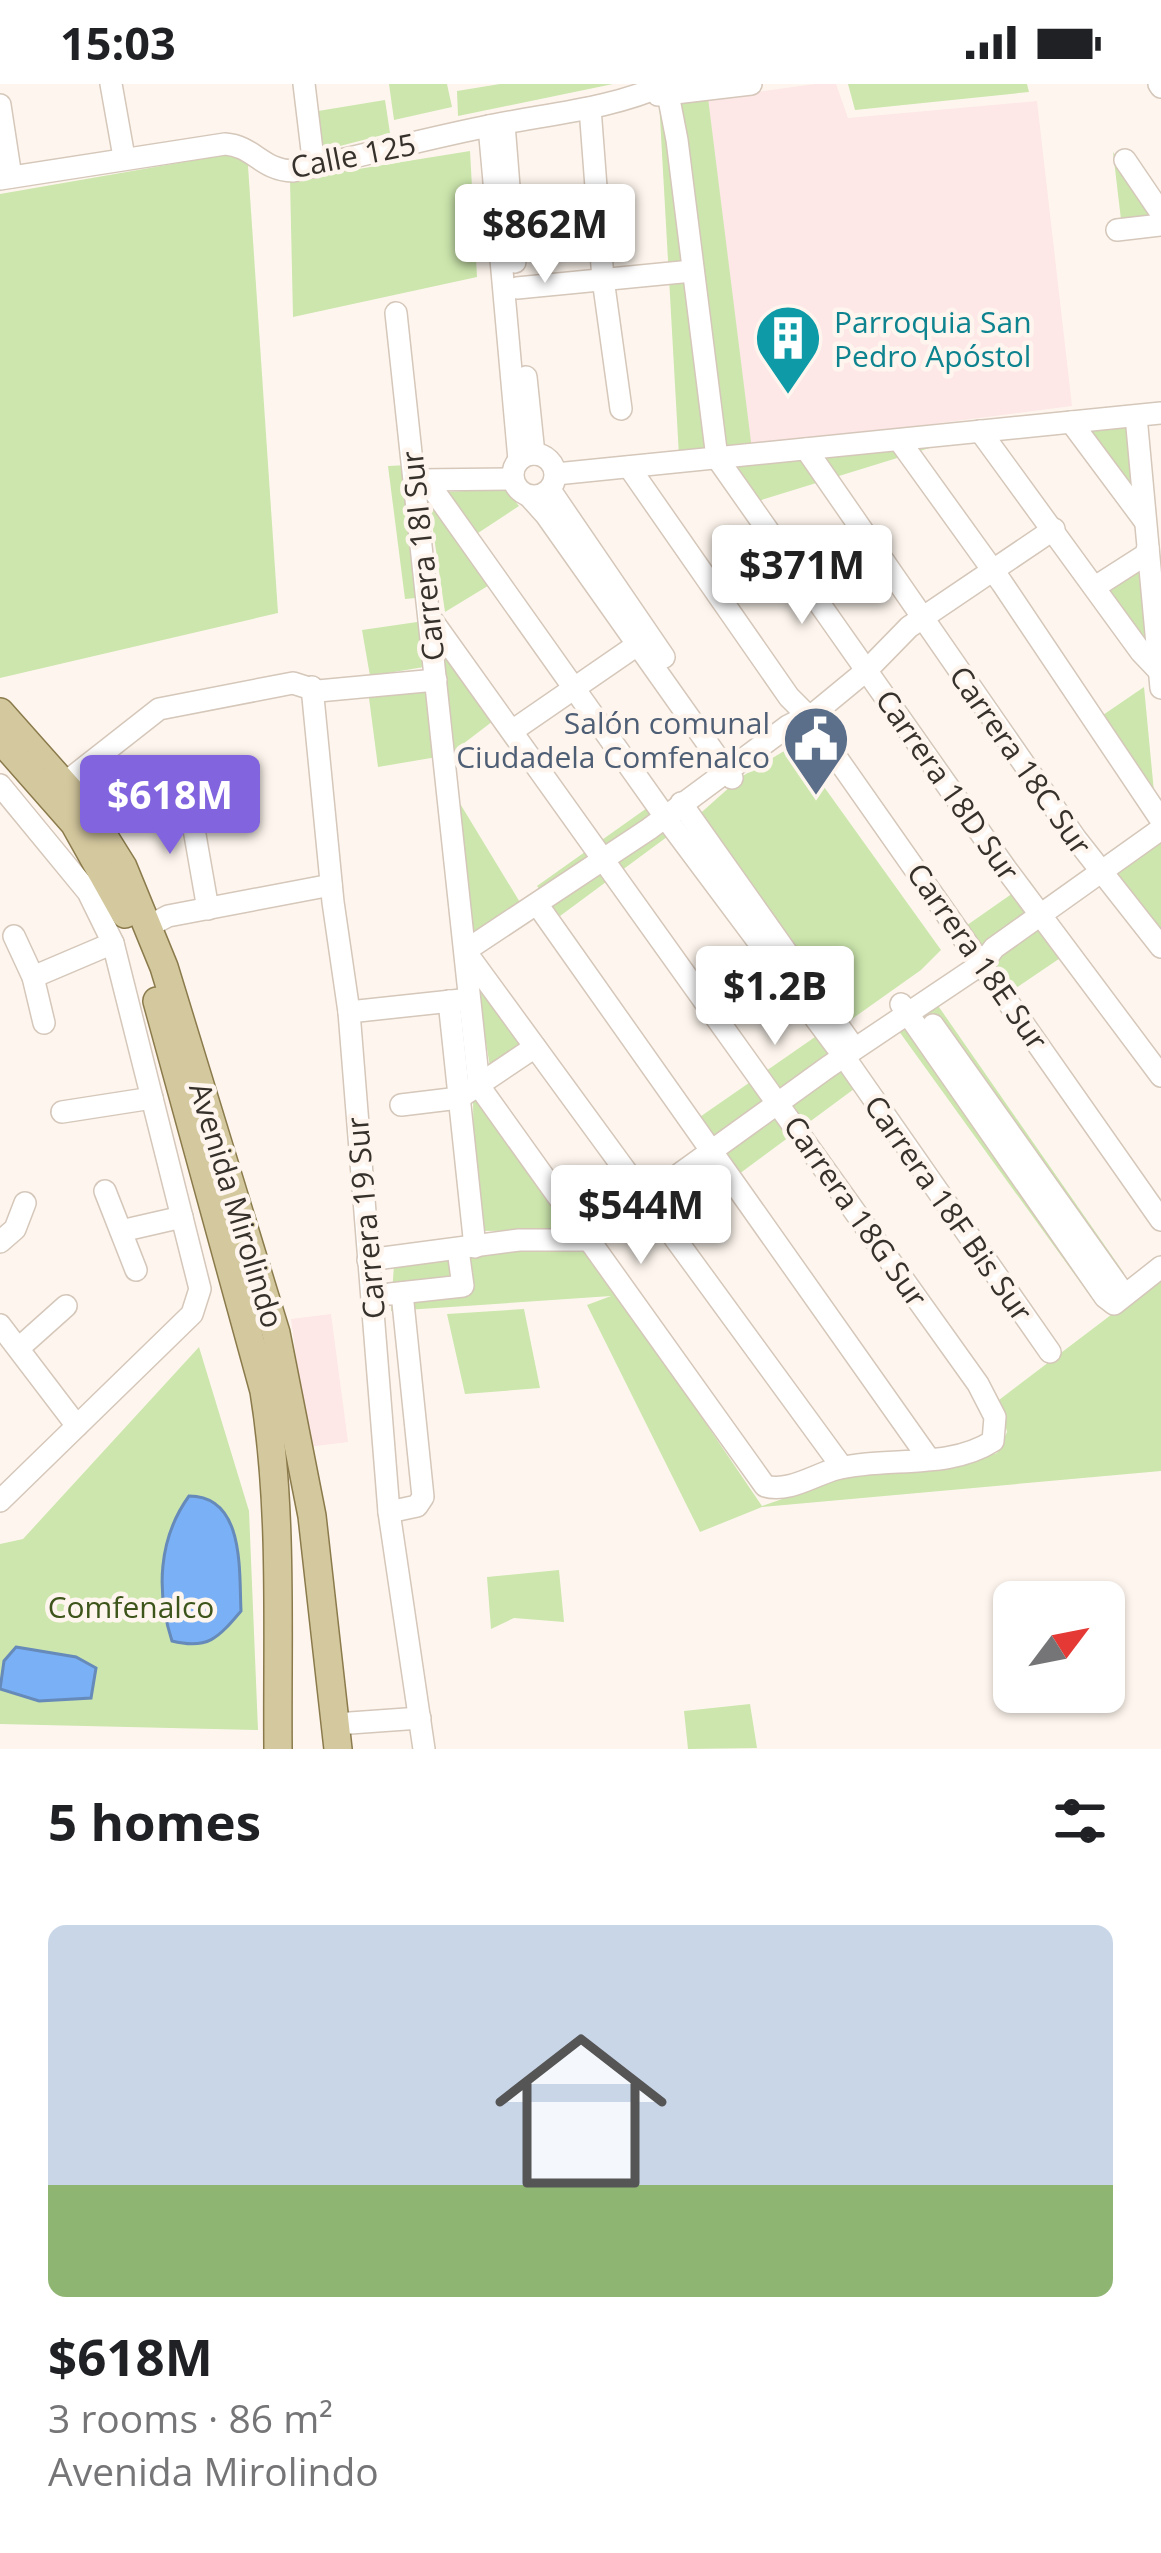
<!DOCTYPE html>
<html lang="en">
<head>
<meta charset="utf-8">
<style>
  :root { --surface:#fff; --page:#f6f6f6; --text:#202124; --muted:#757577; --line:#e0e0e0; --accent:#8264df }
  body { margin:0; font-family:"Open Sans",sans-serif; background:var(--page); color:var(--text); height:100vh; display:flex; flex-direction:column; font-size:45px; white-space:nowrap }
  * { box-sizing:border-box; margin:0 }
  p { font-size:39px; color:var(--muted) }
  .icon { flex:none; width:66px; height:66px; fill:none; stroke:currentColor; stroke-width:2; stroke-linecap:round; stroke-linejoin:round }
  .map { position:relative; height:1665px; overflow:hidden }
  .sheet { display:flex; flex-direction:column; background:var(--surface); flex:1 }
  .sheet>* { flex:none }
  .needle { width:78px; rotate:58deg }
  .buttons { position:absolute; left:993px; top:1497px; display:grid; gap:24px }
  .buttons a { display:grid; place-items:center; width:132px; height:132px; border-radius:18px; background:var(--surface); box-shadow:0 3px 9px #0004; font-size:60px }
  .price { position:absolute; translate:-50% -102px; padding:0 27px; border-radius:12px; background:#fff; color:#222; font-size:39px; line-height:78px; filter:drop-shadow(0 3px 6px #0008) }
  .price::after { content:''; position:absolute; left:50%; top:72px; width:36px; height:27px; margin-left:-18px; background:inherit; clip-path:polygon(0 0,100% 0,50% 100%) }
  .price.on { background:var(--accent); color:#fff }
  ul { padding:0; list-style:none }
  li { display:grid; align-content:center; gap:24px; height:636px; padding:0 48px }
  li+li { border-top:3px solid var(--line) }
  li span { display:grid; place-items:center; height:372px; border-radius:18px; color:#555 }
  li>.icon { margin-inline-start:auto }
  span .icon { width:216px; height:216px; fill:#fffc; stroke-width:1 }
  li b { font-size:51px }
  h2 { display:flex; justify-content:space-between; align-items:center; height:144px; padding:0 48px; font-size:51px }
  .status { display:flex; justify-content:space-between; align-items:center; height:84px; padding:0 60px; background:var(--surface); direction:ltr }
  .status svg { height:33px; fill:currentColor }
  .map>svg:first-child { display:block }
  .education { fill:#fde7e7 }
  .green { fill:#cce6ad }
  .water { fill:#7ab0f5; stroke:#668ab9; stroke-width:3 }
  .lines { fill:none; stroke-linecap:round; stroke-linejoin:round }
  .minor-casing { stroke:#d5c7ba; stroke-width:24 }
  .major-casing { stroke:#8b7b4c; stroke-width:30 }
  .minor { stroke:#fff; stroke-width:21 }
  .major { stroke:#d4c89e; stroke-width:27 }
  .labels { text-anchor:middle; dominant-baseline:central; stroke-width:9; stroke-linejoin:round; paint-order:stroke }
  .street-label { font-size:30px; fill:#37312c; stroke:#fef6ee }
  .culture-label { font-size:30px; fill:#0d838f; stroke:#fef6ee; text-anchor:start }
  .service-label { font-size:30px; fill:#4e5e75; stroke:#fef6ee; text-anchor:end }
  .park-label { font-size:30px; fill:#3d541b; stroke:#fef6ee }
</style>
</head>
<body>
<div class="status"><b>15:03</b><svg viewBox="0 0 49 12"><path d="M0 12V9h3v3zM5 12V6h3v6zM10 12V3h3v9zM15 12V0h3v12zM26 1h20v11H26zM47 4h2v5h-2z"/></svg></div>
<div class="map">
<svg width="1161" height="1665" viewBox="0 0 1161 1665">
  <rect width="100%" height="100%" fill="#fef6ee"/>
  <!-- education -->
  <g class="education">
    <path d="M815,0H836L848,34L1037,17L1072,322L732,366L684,18Z"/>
    <path d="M331,1230L348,1358L308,1363L291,1235Z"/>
  </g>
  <!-- green -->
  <g class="green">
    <path d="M389,0H447L452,23L394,36Z"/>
    <path d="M500,0H613L458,32L457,7Z"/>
    <path d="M848,0H1027L1029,8L855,26Z"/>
    <path d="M707,6L752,366L679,372L659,16Z"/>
    <path d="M385,16L390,49L317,68L312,28Z"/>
    <path d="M247,67L278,529L0,594V110Z"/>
    <path d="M470,67L477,193L293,233L290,96Z"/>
    <path d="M1113,68L1161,137L1122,144Z"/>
    <path d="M1126,333L1142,429L1081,338Z"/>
    <path d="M962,354L755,418L729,381Z"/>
    <path d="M409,381L425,513L405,515L388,382Z"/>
    <path d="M505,405L519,422L475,451L445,408Z"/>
    <path d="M428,412L491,500L445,528Z"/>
    <path d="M1146,472L1150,570L1102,503Z"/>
    <path d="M424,537V583L370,592L362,546Z"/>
    <path d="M438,554L493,637L446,673Z"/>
    <path d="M1144,603L1154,708L1103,631Z"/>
    <path d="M434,605L437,673L378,683L369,614Z"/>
    <path d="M794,661L941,866L921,886L842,942L694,735L741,693Z"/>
    <path d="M453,708L521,820L472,853Z"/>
    <path d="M654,719L675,747L560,832L537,802Z"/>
    <path d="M1161,749V857L1110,785Z"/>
    <path d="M1030,797L1075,864L1010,908L963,844Z"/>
    <path d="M474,884L532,961L491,989Z"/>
    <path d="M932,913L1124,1189L1093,1216L893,939Z"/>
    <path d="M815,953L854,1005L735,1093L694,1037Z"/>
    <path d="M473,1006L575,1146L474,1147Z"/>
    <path d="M501,1161L586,1163L762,1422L846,1393L952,1384L997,1369L1007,1348L999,1316L1161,1193V1387L762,1423L700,1448L587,1221L611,1212L391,1227L394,1180Z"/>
    <path d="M524,1225L540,1304L465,1310L447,1230Z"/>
    <path d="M199,1263L249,1427L258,1646L0,1640V1460L23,1455Z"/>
    <path d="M559,1486L564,1538L514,1534L491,1545L487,1493Z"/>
    <path d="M750,1620L757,1664L688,1665L684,1627Z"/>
  </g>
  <!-- water -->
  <g class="water">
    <path d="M189,1412C245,1412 239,1487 241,1527C218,1554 208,1566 172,1557C156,1508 158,1455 189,1412Z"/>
    <path d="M16,1563L76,1573L96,1584L91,1614L39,1617L0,1605L4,1577Z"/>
  </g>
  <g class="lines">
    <!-- minor casing -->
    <g class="minor-casing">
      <g id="minor">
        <path d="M111,0L124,73"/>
        <path d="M304,0L314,83"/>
        <path d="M666,0L677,56L717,374L1006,785L1161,992"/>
        <path d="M1159,0L1161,3"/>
        <path d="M658,11L751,0"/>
        <path d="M0,21L11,93"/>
        <path d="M590,24L603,195L621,325"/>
        <path d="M504,40L515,178"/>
        <path d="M489,42L519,376"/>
        <path d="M1125,76L1161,129"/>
        <path d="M0,95L225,60C254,62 261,86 293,87C357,73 420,56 484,43C545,30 609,26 666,0"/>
        <path d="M1117,146L1161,141"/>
        <path d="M517,204L692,187"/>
        <path d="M396,229L479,1002L765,1402C788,1409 814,1391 836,1385C887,1372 948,1386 993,1357L995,1333L978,1300L429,532"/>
        <path d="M526,293L534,370"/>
        <path d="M1136,332L1161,604"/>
        <path d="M1071,338L1144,436"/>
        <path d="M980,347L1141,568L1160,588"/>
        <path d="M899,356L1002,499L1161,736"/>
        <path d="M806,365L1076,755L1161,863"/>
        <circle cx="534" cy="391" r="21"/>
        <path d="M629,383L789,613L806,630L1161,1136"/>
        <path d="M556,390L1161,329"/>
        <path d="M417,396L512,395"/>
        <path d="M427,397L671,741L845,974L1050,1268"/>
        <path d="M550,406L664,573"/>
        <path d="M529,412L546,431L732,694"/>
        <path d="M1095,503L1145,471L1148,464"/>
        <path d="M312,603L333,818L349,928L389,1428L424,1665"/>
        <path d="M512,647L637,561"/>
        <path d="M66,698L159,625L293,599L318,607L436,596"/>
        <path d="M0,701L88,808L113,859L200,1205L192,1230L0,1417"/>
        <path d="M188,711L208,825"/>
        <path d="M681,719L852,961"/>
        <path d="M537,820L929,1375"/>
        <path d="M149,842L168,832L331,801"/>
        <path d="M14,852L33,893L44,939"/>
        <path d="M33,893L113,859"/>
        <path d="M449,917L475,1163"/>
        <path d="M901,920L1105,1213L1114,1220L1161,1183"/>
        <path d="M349,928L461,916"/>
        <path d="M933,941L1124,1210"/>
        <path d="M401,1021L459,1014L535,963"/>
        <path d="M62,1028L152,1014"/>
        <path d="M105,1107L136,1186"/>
        <path d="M121,1147L182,1133"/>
        <path d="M0,1158L15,1145L25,1119"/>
        <path d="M368,1176L519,1156H588L828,983L983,879L994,864L1161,745"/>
        <path d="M390,1210L463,1202L458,1166"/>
        <path d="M0,1241L77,1342"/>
        <path d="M19,1264L66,1222"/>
        <path d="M842,1383L465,867L649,745L788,642L816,628L867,586L909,543L1054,445"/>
        <path d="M389,1428L417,1422L423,1413L402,1209"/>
        <path d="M336,1640L420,1634"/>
      </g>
    </g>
    <!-- major casing -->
    <g class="major-casing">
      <g id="major">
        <path d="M0,628L88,727L123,783L164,883L276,1249L312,1432L338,1665"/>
        <path d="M0,655L74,739L125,830"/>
        <path d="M157,917L264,1307C283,1425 277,1546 278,1665"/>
      </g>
    </g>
    <!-- minor -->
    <use href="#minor" class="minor"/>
    <!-- major -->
    <use href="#major" class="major"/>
  </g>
  <!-- icons -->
  <defs>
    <g id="building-pin" transform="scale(3.45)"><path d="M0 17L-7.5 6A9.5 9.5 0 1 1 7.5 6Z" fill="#0f9aa8" stroke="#fef6ee"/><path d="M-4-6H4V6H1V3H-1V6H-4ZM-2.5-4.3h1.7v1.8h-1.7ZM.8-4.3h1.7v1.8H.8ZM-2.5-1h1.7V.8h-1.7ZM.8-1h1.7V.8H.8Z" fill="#fff"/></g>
    <g id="civic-pin" transform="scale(3.45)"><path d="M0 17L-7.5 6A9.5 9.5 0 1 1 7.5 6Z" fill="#5c6f8a" stroke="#fef6ee"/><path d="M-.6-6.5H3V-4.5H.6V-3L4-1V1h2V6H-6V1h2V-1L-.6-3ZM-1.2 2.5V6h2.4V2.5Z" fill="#fff"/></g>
  </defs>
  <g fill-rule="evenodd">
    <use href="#building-pin" x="788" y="254"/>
    <use href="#civic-pin" x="816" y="655"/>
  </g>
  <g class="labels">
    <!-- street labels -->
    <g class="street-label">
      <text transform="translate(353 71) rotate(-11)">Calle 125</text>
      <text transform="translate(422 472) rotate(-96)">Carrera 18I Sur</text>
      <text transform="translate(1021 676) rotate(55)">Carrera 18C Sur</text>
      <text transform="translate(948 701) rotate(55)">Carrera 18D Sur</text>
      <text transform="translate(978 872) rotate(55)">Carrera 18E Sur</text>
      <text transform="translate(237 1121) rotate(73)">Avenida Mirolindo</text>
      <text transform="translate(949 1124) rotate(55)">Carrera 18F Bis Sur</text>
      <text transform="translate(856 1127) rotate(55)">Carrera 18G Sur</text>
      <text transform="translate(365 1134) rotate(-95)">Carrera 19 Sur</text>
    </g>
    <!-- culture labels -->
    <g class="culture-label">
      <text x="834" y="237">Parroquia San<tspan x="834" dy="34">Pedro Apóstol</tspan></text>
    </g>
    <!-- service labels -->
    <g class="service-label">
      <text x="770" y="638">Salón comunal<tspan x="770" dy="34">Ciudadela Comfenalco</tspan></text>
    </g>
    <!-- park labels -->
    <g class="park-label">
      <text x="131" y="1522">Comfenalco</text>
    </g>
  </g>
</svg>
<div class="buttons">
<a><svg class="needle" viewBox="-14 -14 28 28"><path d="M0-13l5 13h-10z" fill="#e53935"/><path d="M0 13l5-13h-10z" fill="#757577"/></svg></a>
</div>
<b class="price" style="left:545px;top:202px">$862M</b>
<b class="price" style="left:802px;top:543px">$371M</b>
<b class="price on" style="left:170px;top:773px">$618M</b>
<b class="price" style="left:775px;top:964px">$1.2B</b>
<b class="price" style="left:641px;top:1183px">$544M</b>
</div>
<section class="sheet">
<h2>5 homes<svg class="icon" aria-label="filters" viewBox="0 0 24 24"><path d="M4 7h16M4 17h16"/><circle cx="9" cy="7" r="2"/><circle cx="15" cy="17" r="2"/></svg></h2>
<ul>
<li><span style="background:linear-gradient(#c9d6e8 70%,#8fb573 0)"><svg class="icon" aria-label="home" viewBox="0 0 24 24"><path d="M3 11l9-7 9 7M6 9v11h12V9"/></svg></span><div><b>$618M</b><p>3 rooms · 86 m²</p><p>Avenida Mirolindo</p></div></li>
</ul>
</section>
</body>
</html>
